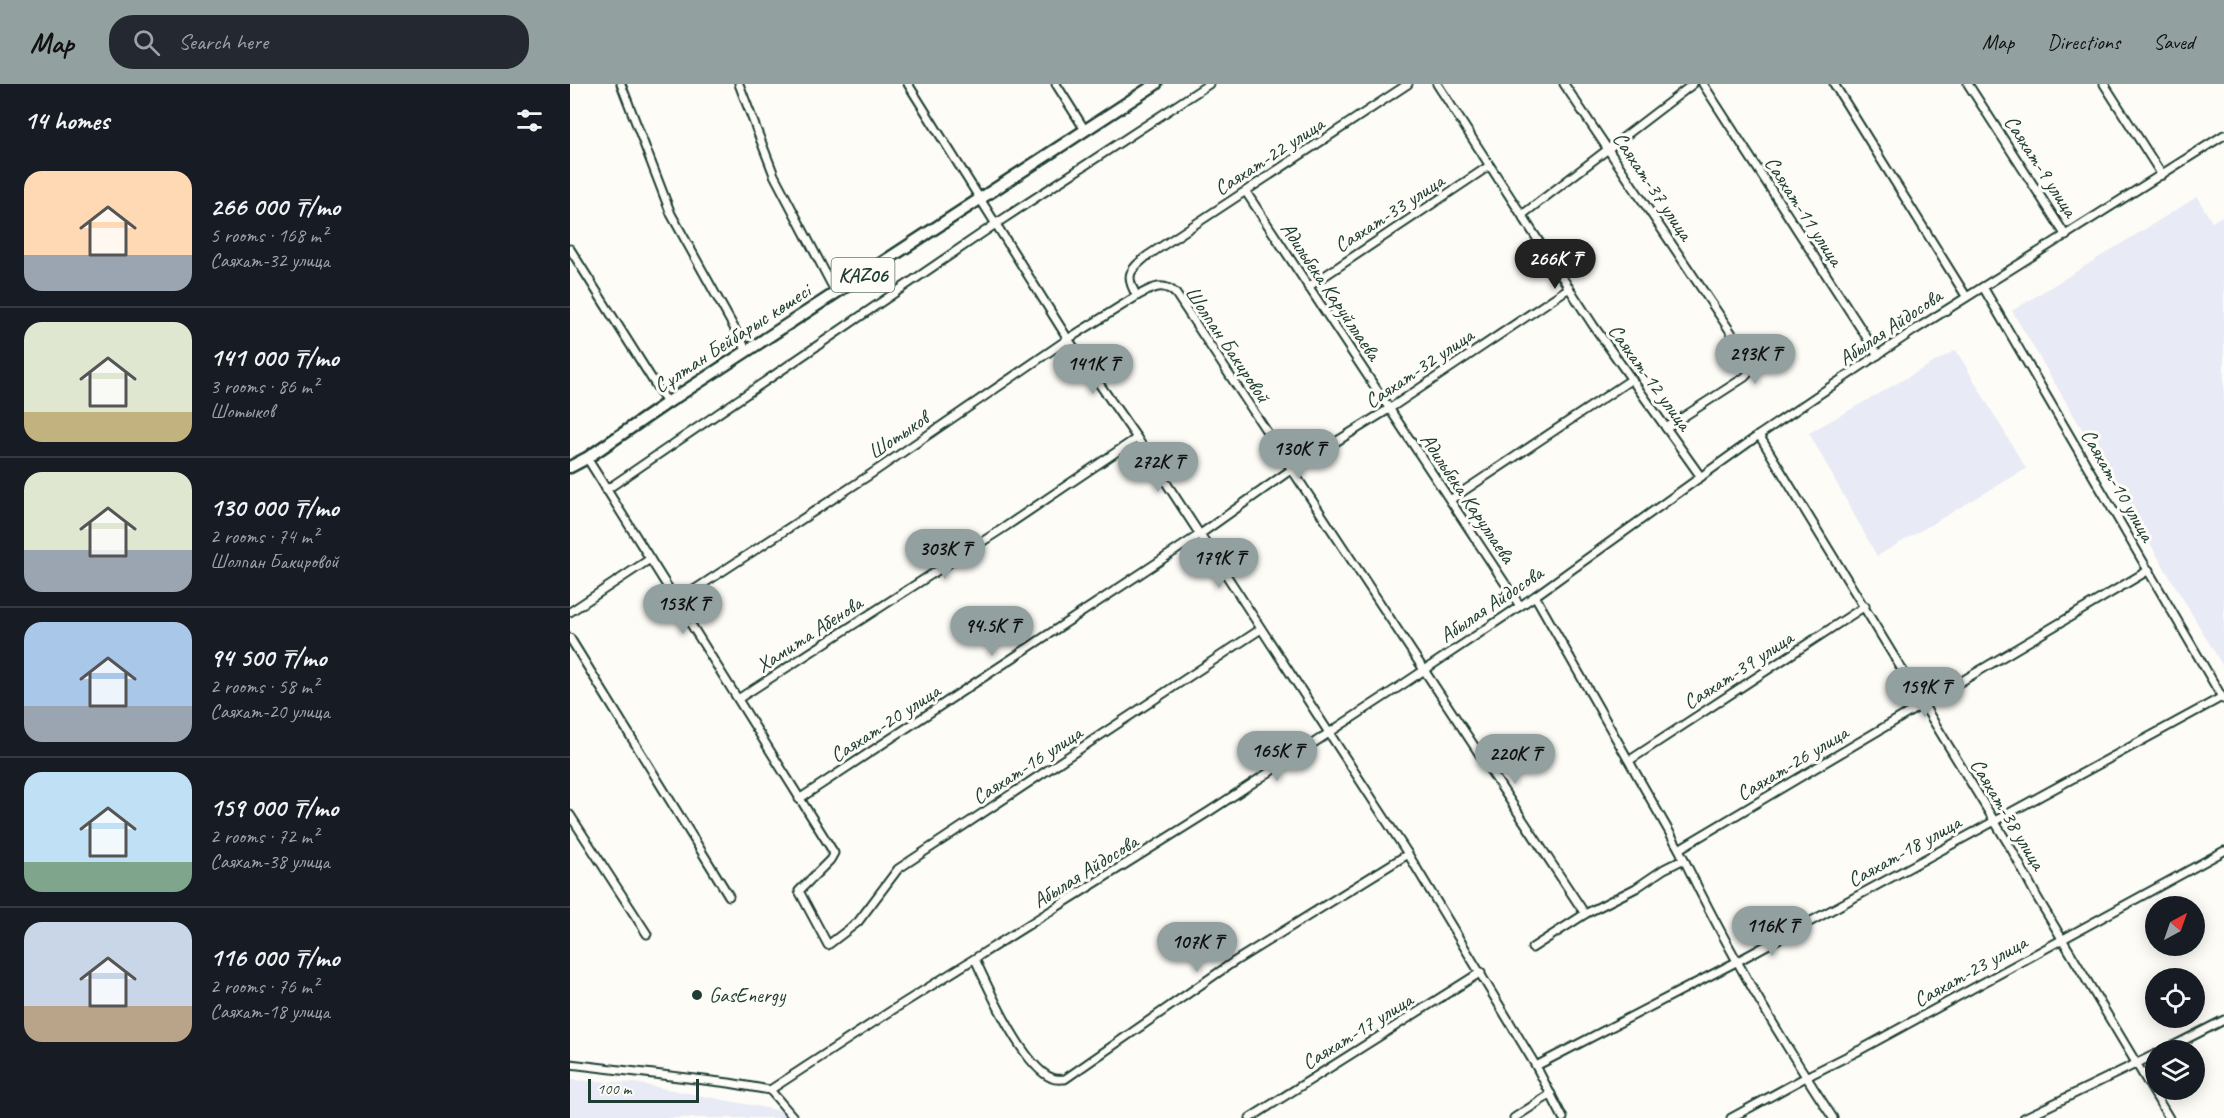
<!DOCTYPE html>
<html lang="en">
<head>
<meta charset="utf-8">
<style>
  :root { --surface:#171b24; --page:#242831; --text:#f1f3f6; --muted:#9ea1a6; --line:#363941; --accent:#92a19f }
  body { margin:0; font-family:Caveat,sans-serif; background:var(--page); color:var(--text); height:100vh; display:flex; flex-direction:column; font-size:22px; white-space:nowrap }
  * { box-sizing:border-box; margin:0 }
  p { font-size:20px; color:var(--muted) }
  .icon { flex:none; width:33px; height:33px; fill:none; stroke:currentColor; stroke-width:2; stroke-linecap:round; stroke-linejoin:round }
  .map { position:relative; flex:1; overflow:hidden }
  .sheet { display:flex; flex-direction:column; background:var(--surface); width:570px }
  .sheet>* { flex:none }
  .needle { width:39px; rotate:40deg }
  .buttons { position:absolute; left:1575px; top:812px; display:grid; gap:12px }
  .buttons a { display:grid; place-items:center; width:60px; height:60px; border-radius:50%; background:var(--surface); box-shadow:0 3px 15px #0003; font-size:30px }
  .scale { position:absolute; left:18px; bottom:15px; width:111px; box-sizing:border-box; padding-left:6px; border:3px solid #1f3d34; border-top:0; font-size:16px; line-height:21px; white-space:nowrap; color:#1f3d34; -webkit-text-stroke:4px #fdfcf7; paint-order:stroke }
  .price { position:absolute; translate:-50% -51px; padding:0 14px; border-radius:21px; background:var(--accent); color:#111; font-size:20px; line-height:39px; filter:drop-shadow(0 2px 3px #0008) }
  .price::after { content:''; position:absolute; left:50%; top:36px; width:18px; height:14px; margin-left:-9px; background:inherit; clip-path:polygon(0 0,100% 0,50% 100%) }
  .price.on { background:#222; color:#fff }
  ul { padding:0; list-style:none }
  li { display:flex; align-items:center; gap:18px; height:150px; padding:0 24px }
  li+li { border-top:2px solid var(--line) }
  li span { display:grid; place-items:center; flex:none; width:168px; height:120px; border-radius:18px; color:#555 }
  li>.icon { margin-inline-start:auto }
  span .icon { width:72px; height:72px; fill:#fffc; stroke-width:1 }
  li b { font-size:26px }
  h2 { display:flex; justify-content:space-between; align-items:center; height:72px; padding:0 24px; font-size:26px }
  header { display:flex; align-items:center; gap:36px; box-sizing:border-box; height:84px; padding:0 30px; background:var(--accent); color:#111 }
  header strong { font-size:28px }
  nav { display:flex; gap:33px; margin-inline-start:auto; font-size:21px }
  .search { width:420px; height:54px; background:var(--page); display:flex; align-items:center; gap:15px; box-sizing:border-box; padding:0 21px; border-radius:24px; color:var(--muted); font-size:22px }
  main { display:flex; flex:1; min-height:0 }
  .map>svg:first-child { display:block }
  .built { fill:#e8eaf5 }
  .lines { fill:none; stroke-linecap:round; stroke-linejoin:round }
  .minor-casing { stroke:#1f3d34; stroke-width:11 }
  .primary-casing { stroke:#1f3d34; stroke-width:15 }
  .minor { stroke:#fdfcf7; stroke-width:7 }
  .primary { stroke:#fdfcf7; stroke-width:10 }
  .poi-dot { fill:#1f3d34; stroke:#fdfcf7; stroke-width:2 }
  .labels { text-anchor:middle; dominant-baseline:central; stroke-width:6; stroke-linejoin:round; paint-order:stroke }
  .shield { fill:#fdfcf7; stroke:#62766e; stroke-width:1.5 }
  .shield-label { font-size:20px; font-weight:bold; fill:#1f3d34 }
  .street-label { font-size:21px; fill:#1f3d34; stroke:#fdfcf7 }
  .poi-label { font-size:21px; fill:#1f3d34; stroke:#fdfcf7; text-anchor:start }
</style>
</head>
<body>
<header>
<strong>Map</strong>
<div class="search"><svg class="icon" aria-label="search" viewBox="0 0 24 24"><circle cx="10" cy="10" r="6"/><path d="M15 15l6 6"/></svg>Search here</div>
<nav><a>Map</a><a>Directions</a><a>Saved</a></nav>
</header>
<main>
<section class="sheet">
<h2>14 homes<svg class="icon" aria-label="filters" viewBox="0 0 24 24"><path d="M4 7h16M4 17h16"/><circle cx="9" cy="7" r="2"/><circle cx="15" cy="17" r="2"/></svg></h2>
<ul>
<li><span style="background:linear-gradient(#ffd9b3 70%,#9aa5b1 0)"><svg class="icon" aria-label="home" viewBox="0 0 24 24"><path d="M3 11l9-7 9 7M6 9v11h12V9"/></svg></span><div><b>266 000 ₸/mo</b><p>5 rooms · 168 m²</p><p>Саяхат-32 улица</p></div></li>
<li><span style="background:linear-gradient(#dfe7d0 75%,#c2b280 0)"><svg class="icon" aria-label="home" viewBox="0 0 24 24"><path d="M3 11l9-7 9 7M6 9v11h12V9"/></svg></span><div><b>141 000 ₸/mo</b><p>3 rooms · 86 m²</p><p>Шотыков</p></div></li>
<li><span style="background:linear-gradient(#dfe7d0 65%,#9aa5b1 0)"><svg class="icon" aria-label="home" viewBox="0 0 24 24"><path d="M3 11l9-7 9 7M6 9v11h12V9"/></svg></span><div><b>130 000 ₸/mo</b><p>2 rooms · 74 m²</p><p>Шолпан Бакировой</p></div></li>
<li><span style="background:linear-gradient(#a9c7e8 70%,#9aa5b1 0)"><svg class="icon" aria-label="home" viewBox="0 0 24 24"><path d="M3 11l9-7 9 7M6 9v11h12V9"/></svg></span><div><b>94 500 ₸/mo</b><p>2 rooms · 58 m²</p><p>Саяхат-20 улица</p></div></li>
<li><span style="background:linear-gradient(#bfe0f5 75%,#7fa58c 0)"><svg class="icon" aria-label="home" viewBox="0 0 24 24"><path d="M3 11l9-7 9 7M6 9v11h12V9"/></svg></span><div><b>159 000 ₸/mo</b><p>2 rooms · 72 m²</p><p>Саяхат-38 улица</p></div></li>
<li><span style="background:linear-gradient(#c9d6e8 70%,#b9a48a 0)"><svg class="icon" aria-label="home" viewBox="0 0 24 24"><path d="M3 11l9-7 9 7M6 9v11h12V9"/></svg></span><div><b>116 000 ₸/mo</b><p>2 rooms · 76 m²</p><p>Саяхат-18 улица</p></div></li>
</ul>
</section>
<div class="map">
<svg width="1654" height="1034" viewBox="0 0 1654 1034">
  <rect width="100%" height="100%" fill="#fdfcf7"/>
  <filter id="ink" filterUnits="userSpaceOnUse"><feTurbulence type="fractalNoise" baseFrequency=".0167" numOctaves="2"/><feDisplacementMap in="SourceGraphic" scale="12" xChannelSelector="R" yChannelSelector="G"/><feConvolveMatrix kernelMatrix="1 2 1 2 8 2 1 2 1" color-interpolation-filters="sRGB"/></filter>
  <g filter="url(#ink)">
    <!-- built -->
    <g class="built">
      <path d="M1627,113L1642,138L1654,131V584L1442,227Z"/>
      <path d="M1386,266L1456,385L1307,472L1239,349Z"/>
      <path d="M0,996L65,999L211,1027L217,1034H0Z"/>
    </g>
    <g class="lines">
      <!-- minor casing -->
      <g class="minor-casing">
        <g id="minor">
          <path d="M51,0L101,130L177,267"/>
          <path d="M169,0L204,91L266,209"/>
          <path d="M338,0L498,255L567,354L838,770L966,982L993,1034"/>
          <path d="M486,0L515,46"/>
          <path d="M838,0L577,172C560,186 554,191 567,212C582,204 593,197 606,210L1015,830"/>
          <path d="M867,0L1023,241L1131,393"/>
          <path d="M994,0L1179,275L1181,286L1175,293L1096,344"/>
          <path d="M1133,0L1308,271"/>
          <path d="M1264,0L1396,212"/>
          <path d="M1398,0L1496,152"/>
          <path d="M1534,0L1592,91"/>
          <path d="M676,108L950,522"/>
          <path d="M952,131L1123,0"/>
          <path d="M0,165L97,319"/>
          <path d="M738,203L919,82"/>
          <path d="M1413,203L1653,615"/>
          <path d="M1189,351L1442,766L1467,813L1599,1034"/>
          <path d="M17,374L264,769L260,776L229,807L258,861L288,838L328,785L691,545"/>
          <path d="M36,406L427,139L639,0"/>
          <path d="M880,416L1062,295"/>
          <path d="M965,512L1109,765"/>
          <path d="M107,517L298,392L498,255L567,212"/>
          <path d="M0,528L80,475"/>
          <path d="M0,554L159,812"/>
          <path d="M168,615L432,445L567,354"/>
          <path d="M1060,676L1295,522"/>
          <path d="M229,715L629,451L722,385L819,325L999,204"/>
          <path d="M0,731L77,850"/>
          <path d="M962,864L1015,830L1066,804L1094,785L1114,775"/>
          <path d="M405,875C418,903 453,983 482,994C486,996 491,995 495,995L662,879L838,770"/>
          <path d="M1595,966L1654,936"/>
          <path d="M0,980L159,999L200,1006L224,1034"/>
          <path d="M966,982L1168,877L1652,613"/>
          <path d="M200,1006L324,925L640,727L835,599L965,512L1189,351L1343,247L1654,51"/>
          <path d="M680,1034L911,888"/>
          <path d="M944,1034L981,1010"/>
          <path d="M1161,1034L1236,993L1290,966L1654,767"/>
          <path d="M1263,1034C1206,948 1153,858 1109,765L1579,486"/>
          <path d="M1454,1034L1586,970"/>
        </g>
      </g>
      <!-- primary casing -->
      <g class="primary-casing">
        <path id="primary" d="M0,383L17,374L97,319L586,0"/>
      </g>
      <!-- minor -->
      <use href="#minor" class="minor"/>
      <!-- primary -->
      <use href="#primary" class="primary"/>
    </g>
  </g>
  <!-- markers -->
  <circle class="poi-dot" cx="127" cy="911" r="6"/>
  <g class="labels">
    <!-- shield labels -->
    <rect class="shield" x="261.5" y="174" width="63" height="34" rx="4.5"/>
    <g class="shield-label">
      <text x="293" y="191">KAZ06</text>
    </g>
    <!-- street labels -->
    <g class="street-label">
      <text transform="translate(699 72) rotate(-33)">Саяхат-22 улица</text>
      <text transform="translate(1471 82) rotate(57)">Саяхат-9 улица</text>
      <text transform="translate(1083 102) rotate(56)">Саяхат-37 улица</text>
      <text transform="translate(1234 127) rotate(57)">Саяхат-11 улица</text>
      <text transform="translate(819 129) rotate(-33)">Саяхат-33 улица</text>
      <text transform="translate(761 207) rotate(56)">Адильбека Каруйллаева</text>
      <text transform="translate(1320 243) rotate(-34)">Абылая Айдосова</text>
      <text transform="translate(162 254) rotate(-33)">Сұлтан Бейбарыс көшесі</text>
      <text transform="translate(658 260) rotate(56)">Шолпан Бакировой</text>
      <text transform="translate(849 284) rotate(-34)">Саяхат-32 улица</text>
      <text transform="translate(1080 293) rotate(54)">Саяхат-12 улица</text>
      <text transform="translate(328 351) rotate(-34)">Шотыков</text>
      <text transform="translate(1548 401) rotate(60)">Саяхат-10 улица</text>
      <text transform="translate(898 414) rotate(56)">Адильбека Каруллаева</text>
      <text transform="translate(921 520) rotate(-34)">Абылая Айдосова</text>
      <text transform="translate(239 550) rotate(-33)">Хамита Абенова</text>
      <text transform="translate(1168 586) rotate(-33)">Саяхат-39 улица</text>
      <text transform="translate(315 639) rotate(-33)">Саяхат-20 улица</text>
      <text transform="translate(1222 679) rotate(-31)">Саяхат-26 улица</text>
      <text transform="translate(457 681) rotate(-33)">Саяхат-16 улица</text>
      <text transform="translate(1438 730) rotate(59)">Саяхат-38 улица</text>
      <text transform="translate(1334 767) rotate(-29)">Саяхат-18 улица</text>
      <text transform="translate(515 787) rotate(-32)">Абылая Айдосова</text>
      <text transform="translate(1400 887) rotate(-29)">Саяхат-23 улица</text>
      <text transform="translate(787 947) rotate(-32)">Саяхат-17 улица</text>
    </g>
    <!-- poi labels -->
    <g class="poi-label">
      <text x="139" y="911">GasEnergy</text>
    </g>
  </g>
</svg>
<div class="buttons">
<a><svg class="needle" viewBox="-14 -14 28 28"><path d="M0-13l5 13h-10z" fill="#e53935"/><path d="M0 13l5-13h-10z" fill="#9ea1a6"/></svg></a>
<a><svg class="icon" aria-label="locate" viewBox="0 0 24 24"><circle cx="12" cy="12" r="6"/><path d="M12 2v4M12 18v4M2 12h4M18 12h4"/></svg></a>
<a><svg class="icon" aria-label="layers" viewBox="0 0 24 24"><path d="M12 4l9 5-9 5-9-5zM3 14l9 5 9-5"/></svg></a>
</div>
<div class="scale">100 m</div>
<b class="price on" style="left:985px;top:206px">266K ₸</b>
<b class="price" style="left:1185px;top:301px">293K ₸</b>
<b class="price" style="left:523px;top:311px">141K ₸</b>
<b class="price" style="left:729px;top:396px">130K ₸</b>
<b class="price" style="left:588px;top:409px">272K ₸</b>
<b class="price" style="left:375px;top:496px">303K ₸</b>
<b class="price" style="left:649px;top:505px">179K ₸</b>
<b class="price" style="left:113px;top:551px">153K ₸</b>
<b class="price" style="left:422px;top:573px">94.5K ₸</b>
<b class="price" style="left:1355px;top:634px">159K ₸</b>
<b class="price" style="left:707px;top:698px">165K ₸</b>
<b class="price" style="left:945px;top:701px">220K ₸</b>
<b class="price" style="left:1202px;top:873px">116K ₸</b>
<b class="price" style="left:627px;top:889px">107K ₸</b>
</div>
</main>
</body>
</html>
